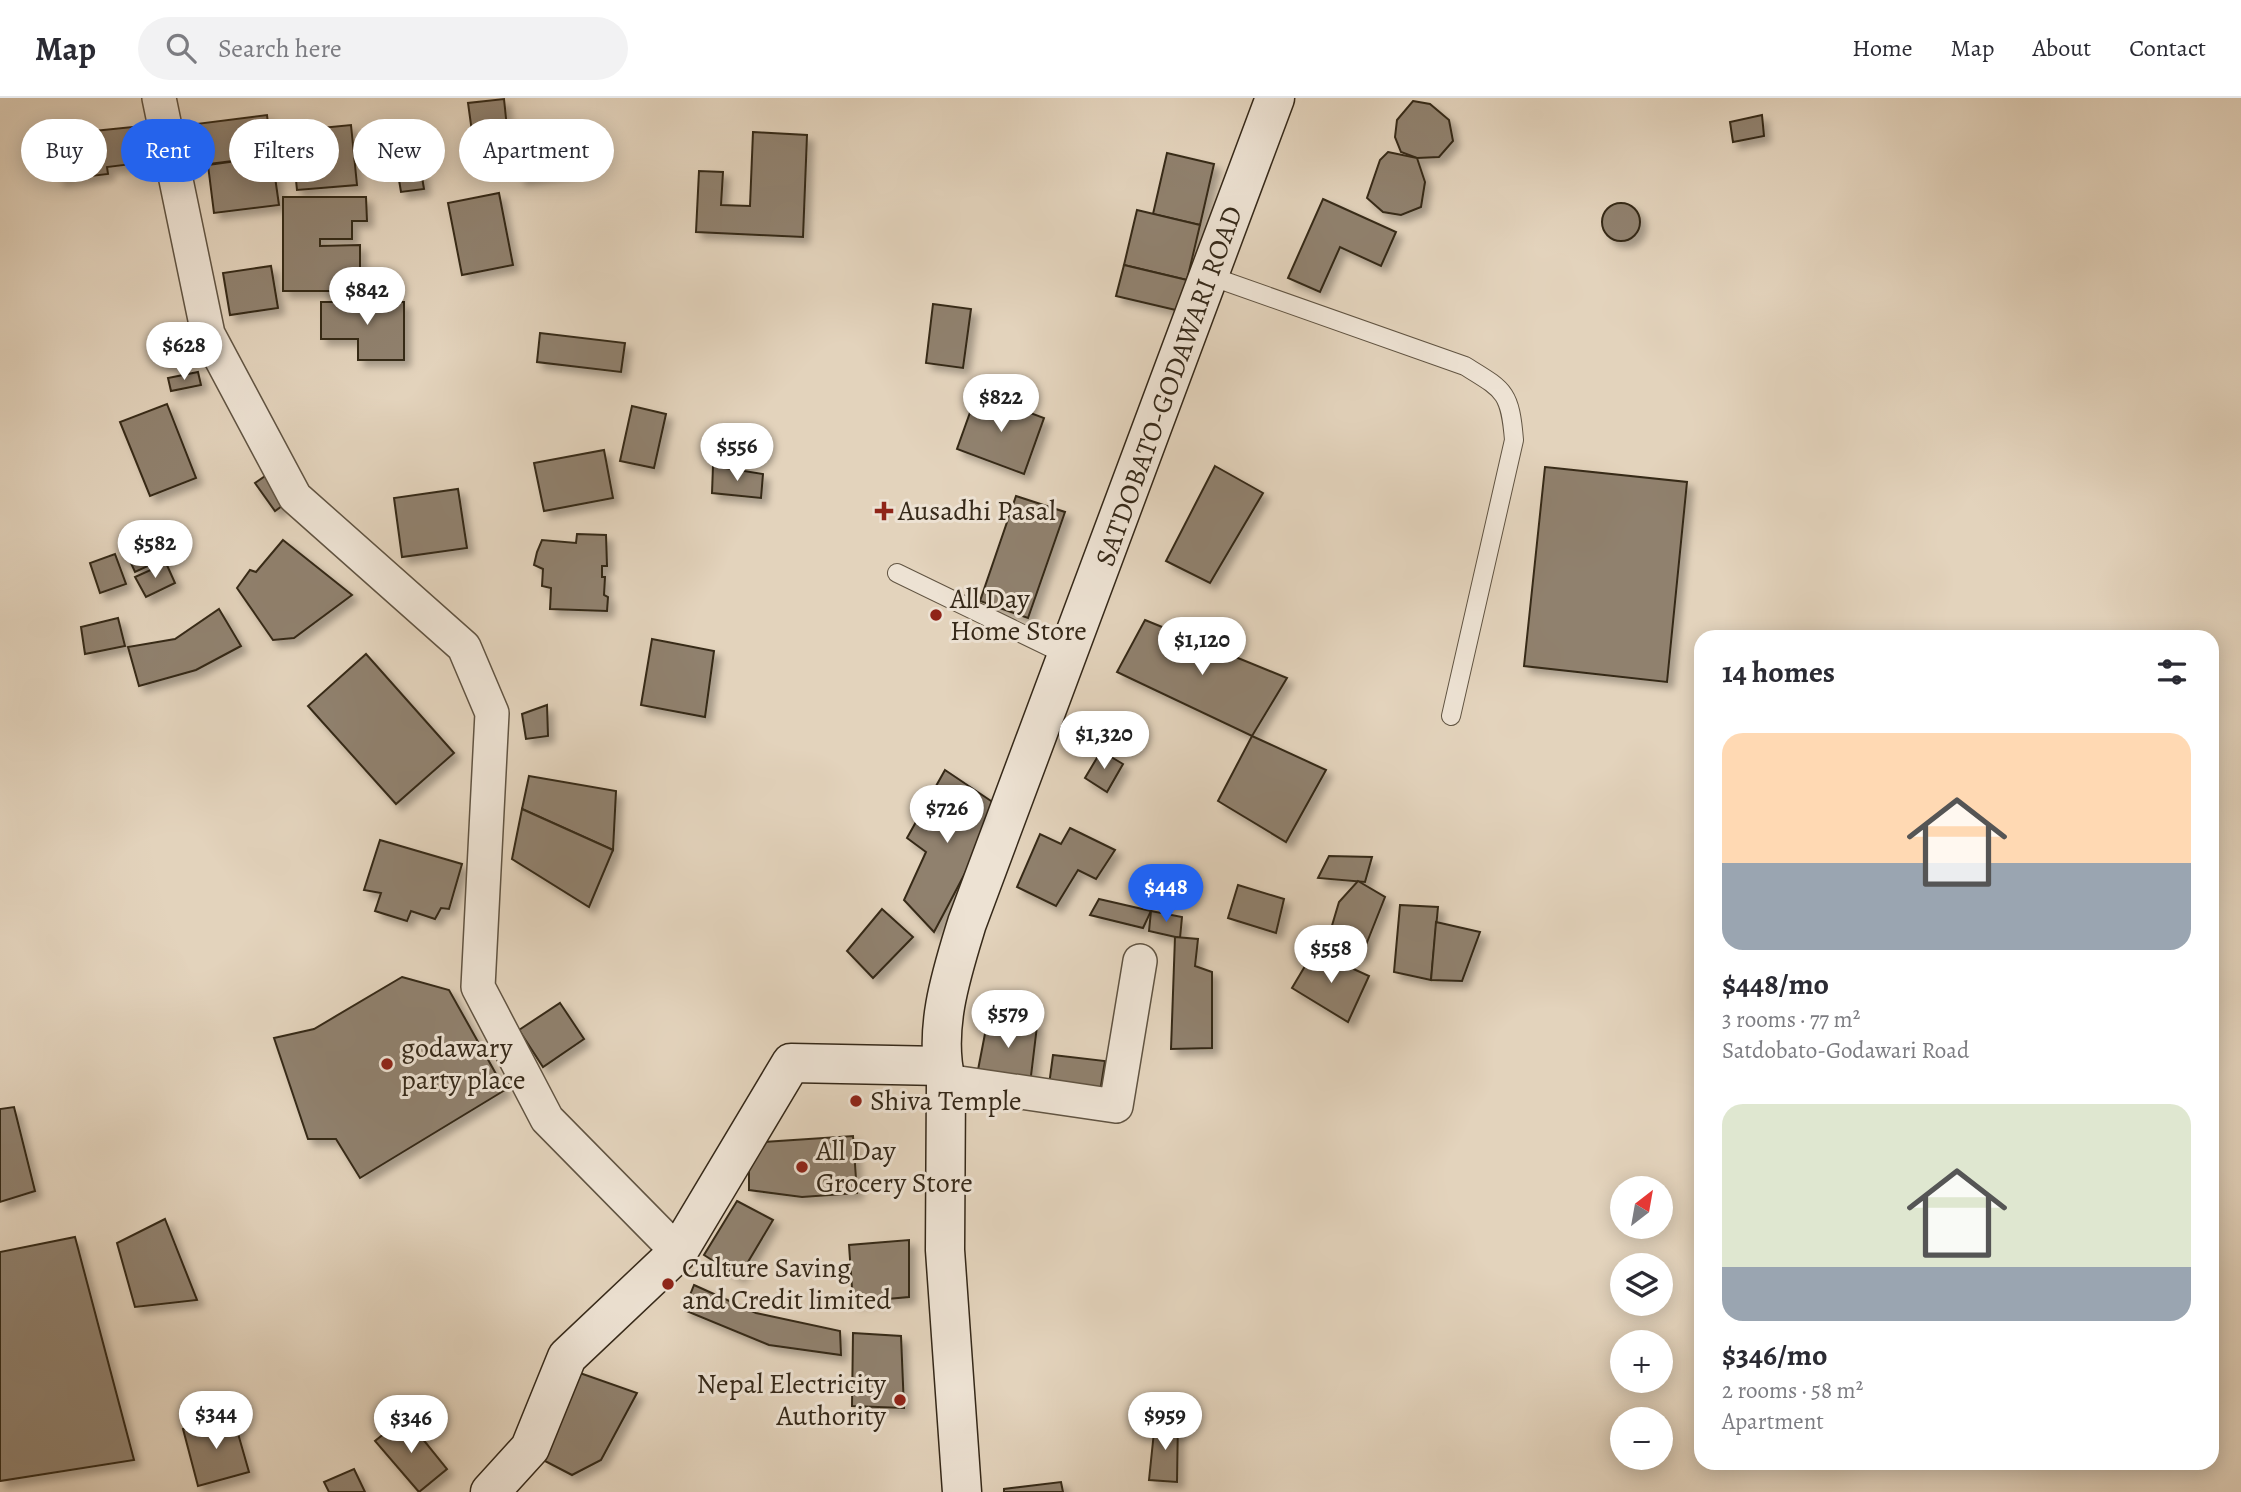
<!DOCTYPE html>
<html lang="en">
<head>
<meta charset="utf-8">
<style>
  :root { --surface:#fff; --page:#f2f2f3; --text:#2b2b33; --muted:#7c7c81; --line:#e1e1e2; --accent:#2563eb }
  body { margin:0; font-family:Alegreya,serif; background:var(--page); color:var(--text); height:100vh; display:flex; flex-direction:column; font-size:26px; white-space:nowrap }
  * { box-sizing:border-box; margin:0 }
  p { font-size:23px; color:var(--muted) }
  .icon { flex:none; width:38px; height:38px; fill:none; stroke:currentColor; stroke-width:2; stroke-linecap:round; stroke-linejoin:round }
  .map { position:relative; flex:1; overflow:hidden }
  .drawer { position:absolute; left:1694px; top:532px; width:525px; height:840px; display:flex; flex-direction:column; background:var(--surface); border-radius:21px; box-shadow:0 4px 18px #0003 }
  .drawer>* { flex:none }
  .top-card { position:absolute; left:21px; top:21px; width:665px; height:63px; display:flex; gap:14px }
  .needle { width:46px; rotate:31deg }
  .tools { position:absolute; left:1610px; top:1078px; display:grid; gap:14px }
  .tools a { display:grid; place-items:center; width:63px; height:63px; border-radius:50%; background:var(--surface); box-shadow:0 4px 18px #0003; font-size:35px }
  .price { position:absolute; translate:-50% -60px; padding:0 16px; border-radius:24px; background:#fff; color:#222; font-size:23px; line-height:46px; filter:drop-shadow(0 2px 4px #0008) }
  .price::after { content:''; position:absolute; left:50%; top:42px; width:21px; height:16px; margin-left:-10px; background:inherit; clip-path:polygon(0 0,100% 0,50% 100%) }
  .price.active { background:var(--accent); color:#fff }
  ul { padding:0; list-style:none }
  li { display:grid; align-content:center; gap:14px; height:371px; padding:0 28px }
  li span { display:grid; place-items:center; height:217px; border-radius:21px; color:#555 }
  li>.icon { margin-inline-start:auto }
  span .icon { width:126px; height:126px; fill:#fffc; stroke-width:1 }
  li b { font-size:30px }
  h2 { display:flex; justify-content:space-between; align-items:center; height:84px; padding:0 28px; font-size:30px }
  .pill { padding:0 24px; border-radius:32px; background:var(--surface); box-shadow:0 4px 18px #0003; font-size:24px; line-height:63px }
  .pill.active { background:var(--accent); color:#fff }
  header { display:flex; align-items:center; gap:42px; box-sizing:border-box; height:98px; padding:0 35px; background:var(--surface); border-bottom:2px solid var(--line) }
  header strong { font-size:33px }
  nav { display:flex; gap:38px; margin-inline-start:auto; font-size:24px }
  .search { width:490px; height:63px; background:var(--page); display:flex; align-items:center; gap:18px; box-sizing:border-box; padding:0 24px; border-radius:38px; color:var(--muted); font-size:26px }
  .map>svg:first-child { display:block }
  .building { fill:#90816e; stroke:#362919; stroke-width:2; filter:url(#shadow) }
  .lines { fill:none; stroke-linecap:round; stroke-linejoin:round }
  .lane-casing { stroke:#615442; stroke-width:20 }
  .street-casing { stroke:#615442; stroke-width:36 }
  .secondary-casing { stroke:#362919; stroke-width:41 }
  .lane { stroke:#ede2d3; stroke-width:18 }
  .street { stroke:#ede2d3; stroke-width:33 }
  .secondary { stroke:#ede2d3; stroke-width:38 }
  .poi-dot { fill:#8f2418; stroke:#ede2d3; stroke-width:2.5 }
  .labels { text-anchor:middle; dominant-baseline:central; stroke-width:6; stroke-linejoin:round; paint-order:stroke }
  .street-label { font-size:28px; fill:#362919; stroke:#ede2d3 }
  .poi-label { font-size:28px; fill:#362919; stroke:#ede2d3; text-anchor:start }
</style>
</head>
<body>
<header>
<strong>Map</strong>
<div class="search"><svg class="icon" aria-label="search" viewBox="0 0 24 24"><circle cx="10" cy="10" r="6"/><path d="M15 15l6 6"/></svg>Search here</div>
<nav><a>Home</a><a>Map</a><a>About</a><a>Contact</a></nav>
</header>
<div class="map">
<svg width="2241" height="1394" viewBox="0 0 2241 1394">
  <defs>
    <filter id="shadow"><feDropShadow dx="6" dy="6" stdDeviation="3.5" flood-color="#0004"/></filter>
  </defs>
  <rect width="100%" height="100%" fill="#e3d3bc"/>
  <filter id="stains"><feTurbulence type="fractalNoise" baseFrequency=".00286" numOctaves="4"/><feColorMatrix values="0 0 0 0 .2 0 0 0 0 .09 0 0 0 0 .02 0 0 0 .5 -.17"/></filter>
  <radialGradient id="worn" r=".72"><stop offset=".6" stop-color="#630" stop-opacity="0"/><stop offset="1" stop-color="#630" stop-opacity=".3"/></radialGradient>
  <!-- building -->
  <g class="building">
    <path d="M504,1L507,30L472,34L468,5Z"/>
    <path d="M1413,3L1430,6L1449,22L1453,43L1439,59L1417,60L1401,54L1395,39L1397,22Z"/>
    <path d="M267,17L272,58L201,67L196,26Z"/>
    <path d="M1762,17L1764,38L1733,44L1730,24Z"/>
    <path d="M351,27L357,87L297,92L291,33Z"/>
    <path d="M142,28L148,64L107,69L108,76L58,82L55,37Z"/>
    <path d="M753,34L807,37L803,139L696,134L699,73L723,74L721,107L750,108Z"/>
    <path d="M429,39L430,62L402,63L401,40Z"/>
    <path d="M571,43L576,72L520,81L515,52Z"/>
    <path d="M1388,54L1417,60L1425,84L1421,109L1401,117L1383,114L1367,100L1380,62Z"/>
    <path d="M1167,55L1214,66L1200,127L1153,116Z"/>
    <path d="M272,58L279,107L214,115L208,67Z"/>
    <path d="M421,73L424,91L401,94L398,76Z"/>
    <path d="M499,95L513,167L462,177L448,105Z"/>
    <path d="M283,99H366L367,123H352V141H320V148L360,147V193H283Z"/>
    <path d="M1323,101L1396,134L1381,168L1340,149L1320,194L1288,180Z"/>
    <circle cx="1621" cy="124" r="19"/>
    <path d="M1137,112L1200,127L1187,182L1124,167Z"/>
    <path d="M1124,167L1187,182L1180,213L1116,198Z"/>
    <path d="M271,168L278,210L230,217L223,175Z"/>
    <path d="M321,204H404V262H358V241H321Z"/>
    <path d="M933,206L971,211L963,270L926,265Z"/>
    <path d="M196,231L203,250L163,264L157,245Z"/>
    <path d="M540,235L625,245L621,274L537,264Z"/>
    <path d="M198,274L201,287L171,293L168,280Z"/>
    <path d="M977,295L1044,320L1024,376L957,351Z"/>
    <path d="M167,306L196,380L150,398L120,324Z"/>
    <path d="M632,308L666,316L654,370L620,363Z"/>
    <path d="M604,352L613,400L544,413L534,365Z"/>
    <path d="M713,368L763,376L761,400L712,395Z"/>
    <path d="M1215,368L1263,395L1210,485L1166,463Z"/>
    <path d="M1545,369L1687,384L1667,584L1524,568Z"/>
    <path d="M274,372L293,400L275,413L255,385Z"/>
    <path d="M458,391L467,450L402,459L394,400Z"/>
    <path d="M1016,398L1065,414L1028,520L980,503Z"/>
    <path d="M164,431L176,455L135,474L124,450Z"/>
    <path d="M577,436L606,437L607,468H602V479H605L604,497L608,499L607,513L550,511L551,490L542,488L543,471L534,467L537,454L542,442L576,445Z"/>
    <path d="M283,442L352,497L294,540L273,542L237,490L250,472L256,474Z"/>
    <path d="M115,456L126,486L100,495L90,465Z"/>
    <path d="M166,465L175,485L146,499L135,479Z"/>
    <path d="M219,511L241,548L196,572L139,588L128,549L175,541Z"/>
    <path d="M118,520L125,548L85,556L81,529Z"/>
    <path d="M1145,522L1287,580L1252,638L1117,574Z"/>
    <path d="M652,541L714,553L705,619L641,607Z"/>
    <path d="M366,556L454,655L396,706L308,608Z"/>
    <path d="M547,607L548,638L526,641L522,616Z"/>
    <path d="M1252,638L1326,672L1286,744L1218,703Z"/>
    <path d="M1101,653L1123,666L1107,694L1085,680Z"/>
    <path d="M945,672L1000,709L934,834L904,802L926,754L907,740Z"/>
    <path d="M529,678L616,693L613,752L522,711Z"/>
    <path d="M522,711L613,752L589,809L512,761Z"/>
    <path d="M1070,730L1115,752L1096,781L1078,772L1056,808L1017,789L1040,736L1061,746Z"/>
    <path d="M380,742L462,766L449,811L441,810L435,821L411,813L407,823L375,813L381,795L364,792Z"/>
    <path d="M1329,758L1372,759L1365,784L1318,780Z"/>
    <path d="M1358,783L1385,799L1362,857L1328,841L1339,804Z"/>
    <path d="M1238,787L1284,801L1276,835L1228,820Z"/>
    <path d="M1099,801L1151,813L1143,830L1090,817Z"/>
    <path d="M1400,807L1438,809L1431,882L1394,874Z"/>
    <path d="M882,811L913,839L873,880L847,853Z"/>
    <path d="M1151,813L1182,819L1180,840L1149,833Z"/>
    <path d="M1436,824L1480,834L1462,883L1431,882Z"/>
    <path d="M1175,839L1198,841L1195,868L1212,874V950L1171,951Z"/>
    <path d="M1314,853L1369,878L1348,924L1292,890Z"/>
    <path d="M402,879L449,892L505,992L360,1080L336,1041H308L274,940L314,931Z"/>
    <path d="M560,905L584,941L543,969L519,932Z"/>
    <path d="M989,915L1037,928L1030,986L977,977Z"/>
    <path d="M1053,957L1105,963L1100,994L1049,987Z"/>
    <path d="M14,1009L35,1093L0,1104V1011Z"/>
    <path d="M853,1038L857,1095L802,1099L749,1092V1045Z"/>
    <path d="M737,1103L773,1122L739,1179L704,1157Z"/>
    <path d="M165,1121L197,1202L135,1209L117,1145Z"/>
    <path d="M75,1139L134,1362L0,1383V1154Z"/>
    <path d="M909,1142V1199L853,1204L849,1147Z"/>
    <path d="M694,1187L756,1215L840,1233L841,1257L769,1247L684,1212Z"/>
    <path d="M853,1235L901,1238L904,1310L852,1308Z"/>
    <path d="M577,1274L637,1295L601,1362L572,1377L543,1362Z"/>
    <path d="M233,1318L249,1374L198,1388L183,1331Z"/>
    <path d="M405,1319L447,1371L419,1394L375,1343Z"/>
    <path d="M1178,1320L1177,1384L1149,1382L1155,1324Z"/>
    <path d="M354,1371L365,1394H329L324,1384Z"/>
    <path d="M1061,1384L1063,1394H1004V1391Z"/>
  </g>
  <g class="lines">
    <!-- lane casing -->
    <g class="lane-casing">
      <g id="lane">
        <path d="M1210,178L1465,268C1504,292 1510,293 1514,342L1451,618"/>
        <path d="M897,475L1068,558"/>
      </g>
    </g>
    <!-- street casing -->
    <g class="street-casing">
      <g id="street">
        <path d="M159,0L208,236L295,399L464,549L492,615L478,889L547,1021L678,1154"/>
        <path d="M946,983L1116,1008L1140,863"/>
      </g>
    </g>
    <!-- secondary casing -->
    <g class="secondary-casing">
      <g id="secondary">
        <path d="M490,1394L530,1350L567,1259L678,1154L791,965L942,968"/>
        <path d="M962,1394L945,1152L946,983C933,931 952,874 967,825L1275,0"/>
      </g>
    </g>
    <!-- lane -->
    <use href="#lane" class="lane"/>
    <!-- street -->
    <use href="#street" class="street"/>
    <!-- secondary -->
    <use href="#secondary" class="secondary"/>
  </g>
  <!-- markers -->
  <g class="poi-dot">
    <path d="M880.5 402.5h7v7h7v7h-7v7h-7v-7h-7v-7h7z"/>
    <circle cx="936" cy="517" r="7"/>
    <circle cx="387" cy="966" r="7"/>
    <circle cx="856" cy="1003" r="7"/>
    <circle cx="802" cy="1069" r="7"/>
    <circle cx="668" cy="1186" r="7"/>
    <circle cx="900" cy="1302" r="7"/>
  </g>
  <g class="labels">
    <!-- street labels -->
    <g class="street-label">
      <text transform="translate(1169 288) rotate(-70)">SATDOBATO-GODAWARI ROAD</text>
    </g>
    <!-- poi labels -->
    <g class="poi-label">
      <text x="898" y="413">Ausadhi Pasal</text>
      <text x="950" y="501">All Day<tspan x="950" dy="32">Home Store</tspan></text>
      <text x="401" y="950">godawary<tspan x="401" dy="32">party place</tspan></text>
      <text x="870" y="1003">Shiva Temple</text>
      <text x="816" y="1053">All Day<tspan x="816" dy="32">Grocery Store</tspan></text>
      <text x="682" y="1170">Culture Saving<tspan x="682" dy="32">and Credit limited</tspan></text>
      <text x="886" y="1286" text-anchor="end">Nepal Electricity<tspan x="886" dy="32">Authority</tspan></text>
    </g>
  </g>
  <rect width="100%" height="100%" filter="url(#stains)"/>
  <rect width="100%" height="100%" fill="url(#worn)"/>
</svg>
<div class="tools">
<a><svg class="needle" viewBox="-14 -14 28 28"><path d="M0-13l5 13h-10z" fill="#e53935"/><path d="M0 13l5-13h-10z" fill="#7c7c81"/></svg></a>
<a><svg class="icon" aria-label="layers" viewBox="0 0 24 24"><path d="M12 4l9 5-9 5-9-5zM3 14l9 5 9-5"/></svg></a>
<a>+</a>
<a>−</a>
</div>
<b class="price" style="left:367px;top:229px">$842</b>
<b class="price" style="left:184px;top:284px">$628</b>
<b class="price" style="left:1001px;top:336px">$822</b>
<b class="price" style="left:737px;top:385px">$556</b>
<b class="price" style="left:155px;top:482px">$582</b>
<b class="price" style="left:1202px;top:579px">$1,120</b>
<b class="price" style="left:1104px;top:673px">$1,320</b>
<b class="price" style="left:947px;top:747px">$726</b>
<b class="price active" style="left:1166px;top:826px">$448</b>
<b class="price" style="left:1331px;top:887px">$558</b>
<b class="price" style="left:1008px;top:952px">$579</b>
<b class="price" style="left:216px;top:1353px">$344</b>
<b class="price" style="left:1165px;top:1354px">$959</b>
<b class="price" style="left:411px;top:1357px">$346</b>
<div class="top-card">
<a class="pill">Buy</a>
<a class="pill active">Rent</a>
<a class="pill">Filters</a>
<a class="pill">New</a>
<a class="pill">Apartment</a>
</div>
<section class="drawer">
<h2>14 homes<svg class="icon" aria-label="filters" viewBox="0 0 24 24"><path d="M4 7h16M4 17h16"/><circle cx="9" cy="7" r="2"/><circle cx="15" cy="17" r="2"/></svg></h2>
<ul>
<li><span style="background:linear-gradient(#ffd9b3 60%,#9aa5b1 0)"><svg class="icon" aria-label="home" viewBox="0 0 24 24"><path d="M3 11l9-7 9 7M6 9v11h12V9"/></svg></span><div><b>$448/mo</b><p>3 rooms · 77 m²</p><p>Satdobato-Godawari Road</p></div></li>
<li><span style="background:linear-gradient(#dfe7d0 75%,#9aa5b1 0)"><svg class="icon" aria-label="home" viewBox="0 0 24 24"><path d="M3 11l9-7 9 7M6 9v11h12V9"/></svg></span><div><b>$346/mo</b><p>2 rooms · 58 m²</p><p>Apartment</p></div></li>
</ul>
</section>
</div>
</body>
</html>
